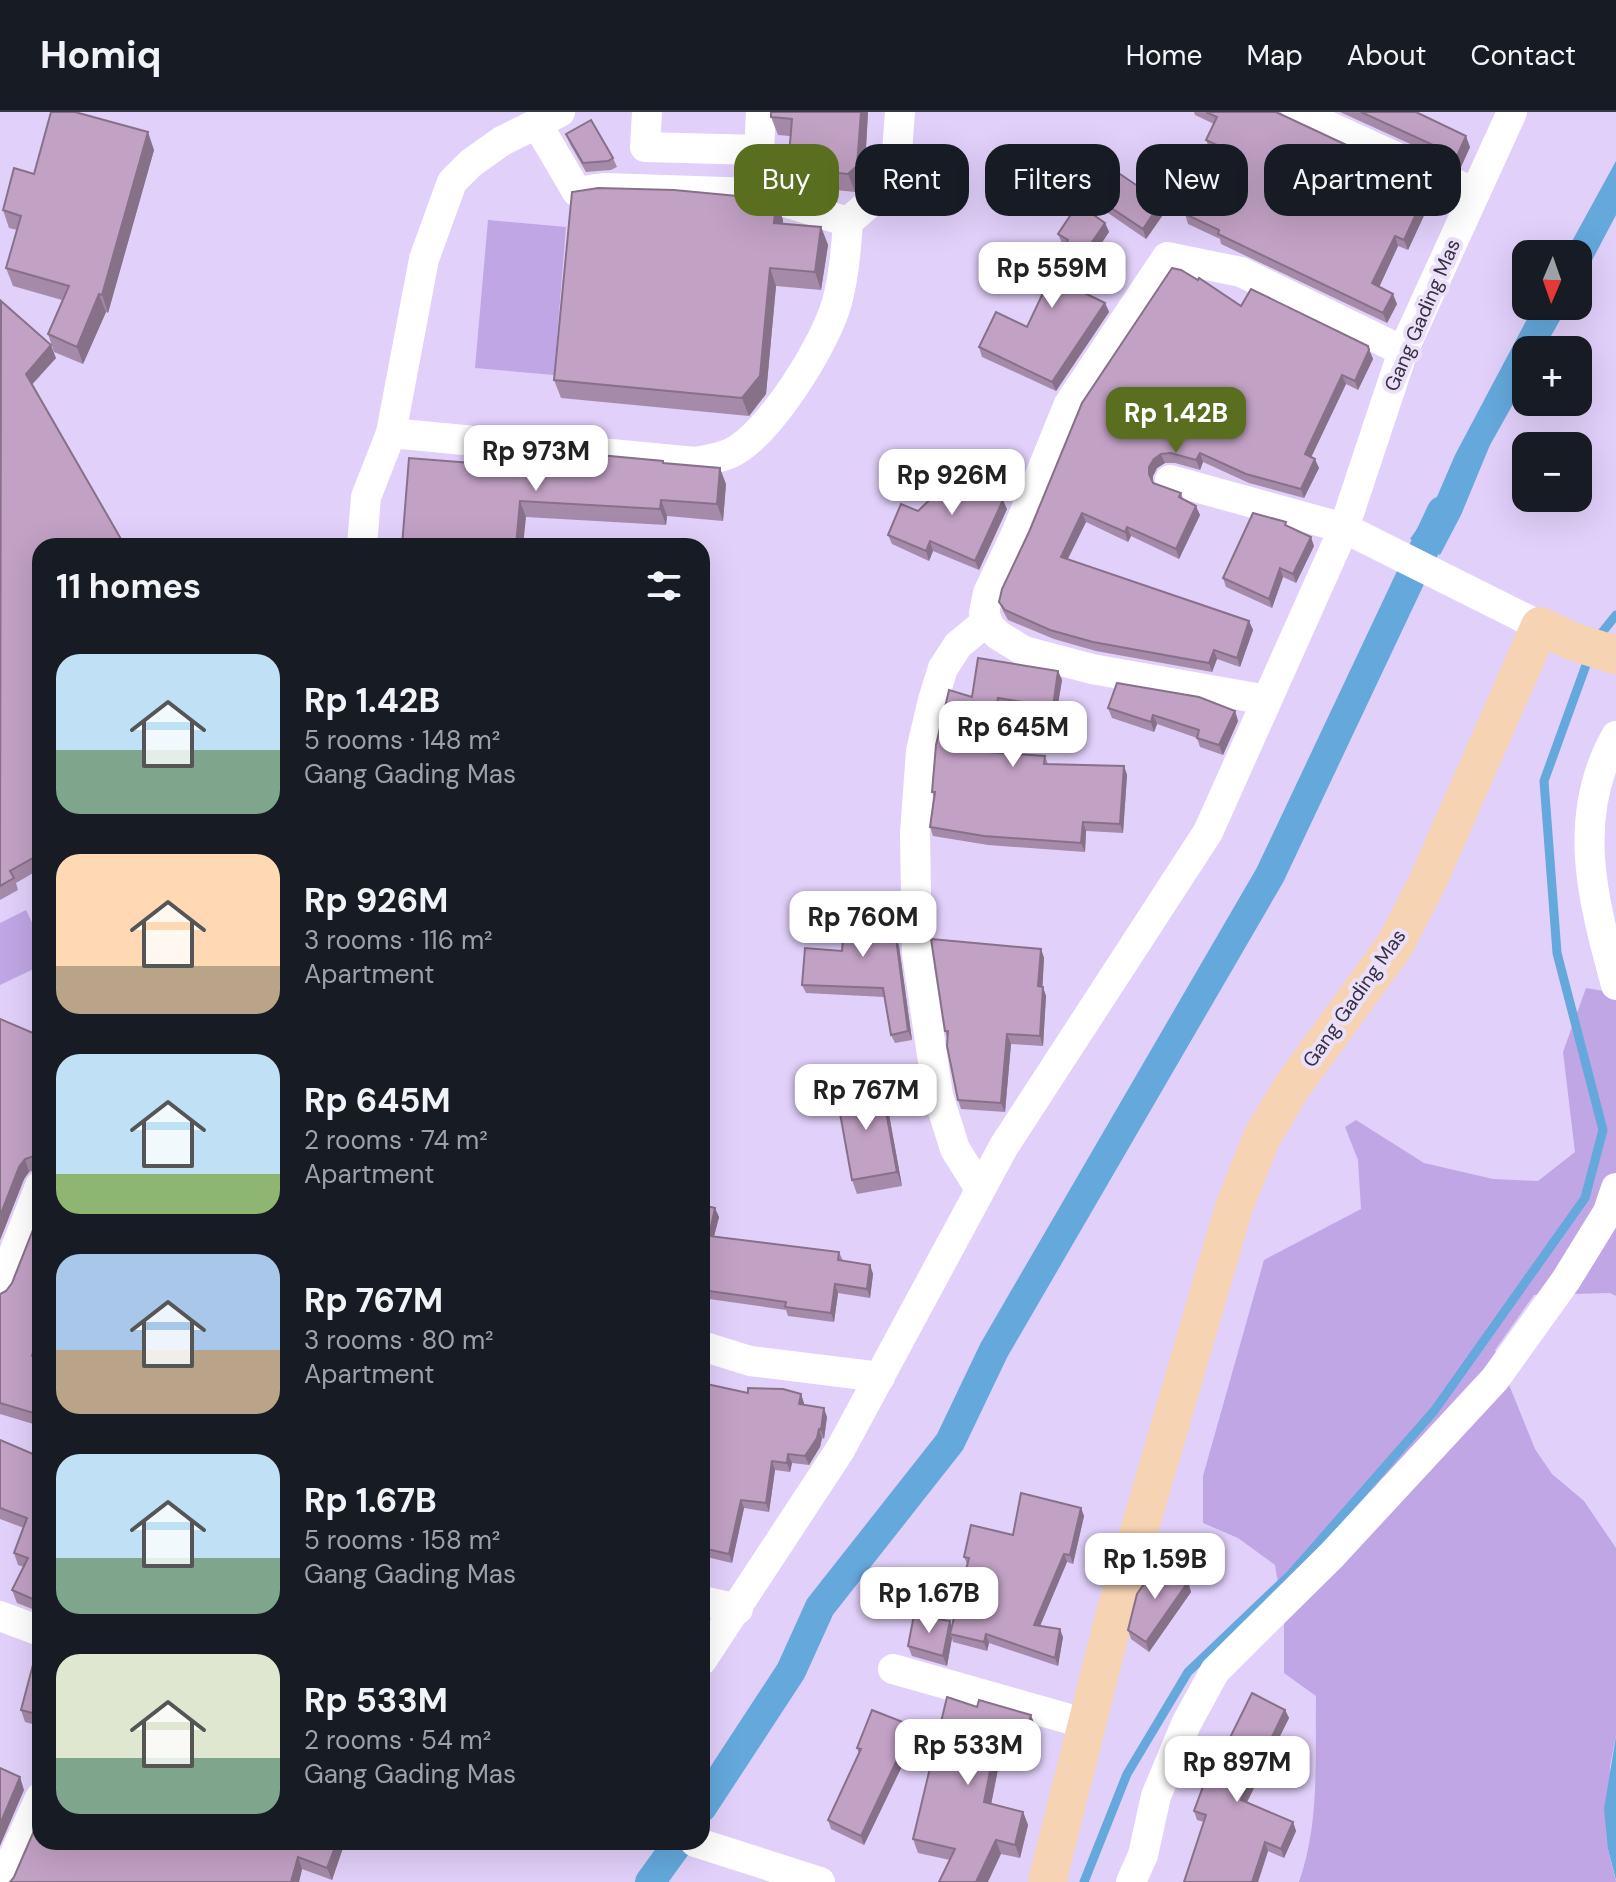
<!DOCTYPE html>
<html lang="en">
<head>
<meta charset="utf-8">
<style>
  :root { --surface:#171b24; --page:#20242c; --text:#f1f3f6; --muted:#9ea1a6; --line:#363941; --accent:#596f1f }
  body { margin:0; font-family:"DM Sans",sans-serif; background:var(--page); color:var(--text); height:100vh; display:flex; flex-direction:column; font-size:30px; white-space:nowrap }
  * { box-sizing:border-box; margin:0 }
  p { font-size:26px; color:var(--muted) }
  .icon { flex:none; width:44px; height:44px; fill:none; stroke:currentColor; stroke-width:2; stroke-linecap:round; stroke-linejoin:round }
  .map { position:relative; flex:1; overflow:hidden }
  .sheet { position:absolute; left:32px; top:426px; width:678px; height:1312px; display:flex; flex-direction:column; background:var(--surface); border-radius:24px; box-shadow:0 8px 32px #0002 }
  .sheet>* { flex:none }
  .guide { position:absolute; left:734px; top:32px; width:760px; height:72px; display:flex; gap:16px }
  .needle { width:52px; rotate:182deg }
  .fabs { position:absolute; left:1512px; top:128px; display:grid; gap:16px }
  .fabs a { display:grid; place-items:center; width:80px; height:80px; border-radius:16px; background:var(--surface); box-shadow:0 8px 32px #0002; font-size:40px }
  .price { position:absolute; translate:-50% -68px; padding:0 18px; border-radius:16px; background:#fff; color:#222; font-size:26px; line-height:52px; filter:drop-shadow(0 2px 4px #0008) }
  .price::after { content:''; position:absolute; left:50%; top:48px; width:24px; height:18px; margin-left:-12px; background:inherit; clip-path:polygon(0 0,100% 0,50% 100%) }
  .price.active { background:var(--accent); color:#fff }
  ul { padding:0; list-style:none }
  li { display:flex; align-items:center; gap:24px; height:200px; padding:0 24px }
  li span { display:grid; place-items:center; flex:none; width:224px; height:160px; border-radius:24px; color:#555 }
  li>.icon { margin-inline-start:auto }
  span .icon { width:96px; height:96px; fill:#fffc; stroke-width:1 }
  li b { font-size:34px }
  h2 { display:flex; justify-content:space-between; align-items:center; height:96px; padding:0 24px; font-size:34px }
  .pill { padding:0 28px; border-radius:24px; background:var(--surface); box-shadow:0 8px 32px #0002; font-size:28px; line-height:72px }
  .pill.active { background:var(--accent); color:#fff }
  header { display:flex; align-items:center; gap:48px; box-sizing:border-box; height:112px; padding:0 40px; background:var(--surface); border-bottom:2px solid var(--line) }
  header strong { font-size:38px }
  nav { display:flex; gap:44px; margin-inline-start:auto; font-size:28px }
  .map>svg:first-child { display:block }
  .green { fill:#c0a6e4 }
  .water { fill:#64a8dc }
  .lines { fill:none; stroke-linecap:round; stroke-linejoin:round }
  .stream { stroke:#64a8dc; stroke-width:9 }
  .canal { stroke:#64a8dc; stroke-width:30 }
  .minor { stroke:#fff; stroke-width:30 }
  .major { stroke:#f6d3b3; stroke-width:38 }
  .wall { fill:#a68aa9 }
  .shaded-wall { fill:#877189 }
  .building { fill:#c1a1c4; stroke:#877189; stroke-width:2 }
  .labels { text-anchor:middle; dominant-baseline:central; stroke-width:8; stroke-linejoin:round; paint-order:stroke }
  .street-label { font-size:20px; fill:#373041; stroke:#ebe0fa }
</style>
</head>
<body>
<header>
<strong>Homiq</strong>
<nav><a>Home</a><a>Map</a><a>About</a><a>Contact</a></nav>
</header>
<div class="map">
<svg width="1616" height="1770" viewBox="0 0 1616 1770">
  <rect width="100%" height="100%" fill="#e1d0fa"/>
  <!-- green -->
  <g class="green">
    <path d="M488,108L566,115L554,263L475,256Z"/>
    <path d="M26,798L40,827V854L0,873V811Z"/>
    <path d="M1586,876L1616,881V1184L1610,1181L1534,1183L1495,1238L1535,1337L1552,1362L1584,1389L1616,1436V1623L1610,1654L1608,1737L1616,1770H1299C1320,1710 1315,1647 1316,1584L1284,1561V1508L1275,1453L1238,1426L1203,1411V1364L1264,1148L1361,1097L1358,1048L1345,1015L1356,1008L1424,1051L1493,1067L1538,1069L1575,1040L1563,940Z"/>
  </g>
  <!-- water -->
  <g class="water">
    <path d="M1616,49V103L1578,175V142H1565Z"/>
    <path d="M1534,194H1568L1543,238H1526V269L1490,333L1461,403L1440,443L1410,427L1433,394L1455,343Z"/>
    <path d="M1616,1624V1623V1768L1608,1737L1604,1697Z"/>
  </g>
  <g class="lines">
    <!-- stream -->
    <g class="stream">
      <path d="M1596,528L1616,503"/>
      <path d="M1084,1770L1127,1662L1188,1560L1291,1462L1434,1299L1585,1086L1603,1018L1557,841L1544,669L1590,542"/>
    </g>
    <!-- canal -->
    <g class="canal">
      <path d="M702,1695L791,1559L820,1495L950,1330L994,1238L1270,763L1442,399"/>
      <path d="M650,1770L679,1730"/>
    </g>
    <!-- minor -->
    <g class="minor">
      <path d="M647,0L645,35L759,38"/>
      <path d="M1297,0L1475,81"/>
      <path d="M1512,0L1403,239L1344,416L1540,514"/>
      <path d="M537,12L577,80L603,76L757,81L848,110"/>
      <path d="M758,59L761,0"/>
      <path d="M391,321L695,350C708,348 720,346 731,341C770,322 826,231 837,190C844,164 846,137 848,110L881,81L896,54L900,0"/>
      <path d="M362,434L366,385L391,321L424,147L452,70L471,51L502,29L560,0"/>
      <path d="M1267,588L1092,557L1024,539L998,523L989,514L984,501L988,481L1016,422L1069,292L1167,145L1241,160L1403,239"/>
      <path d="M1616,624C1570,706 1593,788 1616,873"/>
      <path d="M980,1077L955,1037L938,983L917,842L915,721L921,639L933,588L943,556L958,533L987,509"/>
      <path d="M0,1177L40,1074"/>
      <path d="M702,1234L750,1249L880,1265"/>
      <path d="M702,1489L738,1497"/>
      <path d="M0,1504L40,1519"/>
      <path d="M702,1548L840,1338L1004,1034L1208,720L1344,416L1170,368"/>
      <path d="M893,1557L1087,1612"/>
      <path d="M695,1730L820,1770"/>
      <path d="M2,1770L40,1686"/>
      <path d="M1131,1770L1143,1743L1156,1684L1186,1612L1215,1559L1332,1443L1495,1267L1566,1168L1608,1100L1616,1076"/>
    </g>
    <!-- major -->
    <path class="major" d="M1047,1770L1115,1501L1234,1095L1262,1025L1291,976L1395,833L1427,771L1540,514L1574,530L1616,543"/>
  </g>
  <!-- wall -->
  <g class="wall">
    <path d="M771,0H868L864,72L855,80L795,74L788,56L790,24L778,23L771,5Z"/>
    <path d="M1194,0H1276L1434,82L1408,138L1398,134L1379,175L1397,192L1387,211L1221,132L1220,127L1188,112L1185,102L1214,40L1210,38L1206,28L1214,12L1195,3Z"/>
    <path d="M1340,0H1416L1470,35L1461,55Z"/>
    <path d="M566,22L613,46L617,55L611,58L586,60L570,32Z"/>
    <path d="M154,38L108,201L106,200L83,252L54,240L48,222L62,188L13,174L6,156L17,118L9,116L3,98L34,62Z"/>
    <path d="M1101,89L1161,90L1165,100L1146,127L1105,99Z"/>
    <path d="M776,90L783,108L782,112L821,115L828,133L821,178L776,174L766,282L749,304L561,286L554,268Z"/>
    <path d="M1105,111L1109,120L1072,175L1105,191L1109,200L1056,279L982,245L979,235L1027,215L1065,134L1062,131L1058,122Z"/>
    <path d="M0,192L56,246L32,273L40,434V757L16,771L18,778L0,788Z"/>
    <path d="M1241,194L1368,234L1373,247L1358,278L1346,272L1311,345L1319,356L1304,386L1249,371L1203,350L1200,358L1175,351H1165L1157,356L1153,364V371L1181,381L1183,387L1200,403L1179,447L1131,424L1128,430L1086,410L1068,447L1249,509L1253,518L1240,555L1217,547L1212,560L1096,539L1054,527L1008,508L1003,499L999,490Z"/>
    <path d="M663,349V351L726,372L723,409L667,404L666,413L526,405L402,434L534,356Z"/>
    <path d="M1007,397L979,458L933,439L929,449L892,432L888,423L918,399Z"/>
    <path d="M1314,434L1296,471L1283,465L1272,496L1226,475L1223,466Z"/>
    <path d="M1058,559L1062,568L1056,604L1001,595L993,640L1045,644L1048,652L1124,654L1127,663L1123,721L1086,719L1085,740L988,733L933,724L930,715L934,685L932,680L972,585Z"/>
    <path d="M1108,596L1235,599L1238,609L1223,643L1200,635L1197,626L1157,612L1154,620L1112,606Z"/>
    <path d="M895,794L898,802L897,829L899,834L912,928L895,931L891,923L884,885L806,881L802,873Z"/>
    <path d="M1041,837L1044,846L1042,875L1046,884L1043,934L1011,932L1005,1000L961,997L958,988L947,926L945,919Z"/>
    <path d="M40,924V1056L29,1060L24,1067L0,1128Z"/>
    <path d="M881,972L886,986L902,1074L857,1082L852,1068Z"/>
    <path d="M702,1093L719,1105L714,1124L839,1140L843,1149L870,1153L873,1162L870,1186L838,1181L834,1210L788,1204L786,1198L702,1186Z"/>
    <path d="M0,1182L40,1244V1314L0,1302Z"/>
    <path d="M702,1273L748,1281L801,1282L804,1293L827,1305L824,1327L822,1326L820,1335L809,1353L792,1351L790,1360L775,1358L769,1400L744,1396L732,1451L702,1444V1354L704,1348L702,1347Z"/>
    <path d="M0,1328L40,1345V1500L17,1491L12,1478L24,1455L18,1453L14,1441L24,1416L0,1407Z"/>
    <path d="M1081,1396L1084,1404L1073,1452L1067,1450L1040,1514L1063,1525L1058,1554L989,1531L987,1539L953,1530L952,1526L947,1554L912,1544L908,1534L952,1515L968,1454L964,1445L1013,1423Z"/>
    <path d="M1188,1470L1191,1480L1149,1540L1131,1527L1128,1518Z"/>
    <path d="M40,1547V1614L25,1610L21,1598Z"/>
    <path d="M947,1585L1036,1616L1027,1644L1002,1637L991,1692L1023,1700L1028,1713L1020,1746L1001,1742L950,1748L918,1741L913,1727Z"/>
    <path d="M1285,1598L1289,1606L1247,1690L1293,1710L1296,1719L1284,1746L1268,1739L1258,1770H1184L1204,1710L1197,1708L1194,1699L1216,1654Z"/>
    <path d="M913,1614L917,1623L864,1733L831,1717L828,1708L859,1642L857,1636Z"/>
    <path d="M345,1730L332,1768L302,1757L299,1770H10L14,1765Z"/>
  </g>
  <!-- shaded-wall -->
  <g class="shaded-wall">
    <path d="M861,0H868L864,72L855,80L848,62Z"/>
    <path d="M148,20L154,38L108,201L102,183Z"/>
    <path d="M1466,24L1470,35L1461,55L1457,44Z"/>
    <path d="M1430,72L1434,82L1408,138L1404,128Z"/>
    <path d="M776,90L783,108L781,130L774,111Z"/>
    <path d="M1161,90L1165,100L1146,127L1143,117Z"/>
    <path d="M1105,111L1109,120L1068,181L1064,171Z"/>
    <path d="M821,115L828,133L821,178L815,160Z"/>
    <path d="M1395,124L1398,134L1376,182L1372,171Z"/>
    <path d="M770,156L776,174L766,282L749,304L742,286Z"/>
    <path d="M99,182L106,200L83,252L77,235Z"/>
    <path d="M1393,182L1397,192L1387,211L1383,201Z"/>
    <path d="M1105,191L1109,200L1056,279L1052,270Z"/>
    <path d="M51,233L56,246L30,274L26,262Z"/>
    <path d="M1369,238L1373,247L1358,278L1355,269Z"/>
    <path d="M1342,263L1346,272L1308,352L1305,342Z"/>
    <path d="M1200,341L1203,350L1200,358L1196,348Z"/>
    <path d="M1161,342L1165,351L1157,356L1153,364L1152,372L1149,362V355L1154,347Z"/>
    <path d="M1315,347L1319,356L1304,386L1301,377Z"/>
    <path d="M720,356L726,372L723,409L717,392Z"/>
    <path d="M661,388L667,404L666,413L660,397Z"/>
    <path d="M1003,388L1007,397L979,458L975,449Z"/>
    <path d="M520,389L526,405L523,434H516Z"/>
    <path d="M1196,394L1200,403L1179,447L1176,437Z"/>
    <path d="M1082,401L1086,410L1064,454L1061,445Z"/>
    <path d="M1127,415L1131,424L1128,430L1125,420Z"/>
    <path d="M1311,425L1314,434L1296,471L1293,462Z"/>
    <path d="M930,429L933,439L929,449L926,439Z"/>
    <path d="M1280,456L1283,465L1272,496L1269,487Z"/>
    <path d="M1249,509L1253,518L1240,555L1237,546Z"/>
    <path d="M1214,538L1217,547L1212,560L1209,551Z"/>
    <path d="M1058,559L1062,568L1056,604L1053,595Z"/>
    <path d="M998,586L1001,595L992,649L989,640Z"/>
    <path d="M1235,599L1238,609L1223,643L1219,633Z"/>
    <path d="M1153,603L1157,612L1154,620L1151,610Z"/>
    <path d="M1124,654L1127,663L1123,721L1120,712Z"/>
    <path d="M1083,710L1086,719L1085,740L1081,731Z"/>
    <path d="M895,794L898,802L897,829L899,834L912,928L908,919L893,825Z"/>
    <path d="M1041,837L1044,846L1042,884L1038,874Z"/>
    <path d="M1043,875L1046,884L1043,934L1040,924Z"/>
    <path d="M1007,922L1011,932L1005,1000L1001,991Z"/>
    <path d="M881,972L886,986L902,1074L897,1060Z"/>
    <path d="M25,1047L29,1060L24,1067L0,1128V1104L19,1055Z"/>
    <path d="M715,1096L719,1105L712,1132L709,1124Z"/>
    <path d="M870,1153L873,1162L870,1186L867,1177Z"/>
    <path d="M835,1172L838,1181L834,1210L831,1201Z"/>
    <path d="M40,1216V1244L36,1256L32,1244Z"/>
    <path d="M801,1282L804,1291L802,1301L799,1292Z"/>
    <path d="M824,1296L827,1305L824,1327L821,1318Z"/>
    <path d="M819,1317L822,1326L820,1335L809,1353L805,1344Z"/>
    <path d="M788,1342L792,1351L790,1360L787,1351Z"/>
    <path d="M772,1349L775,1358L769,1400L766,1391Z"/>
    <path d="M741,1388L744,1396L732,1451L729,1442Z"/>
    <path d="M1081,1396L1084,1404L1073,1452L1070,1443Z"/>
    <path d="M1064,1442L1067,1450L1037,1521L1034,1513Z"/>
    <path d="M1188,1470L1191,1480L1149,1540L1146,1530Z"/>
    <path d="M40,1477V1500L35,1488Z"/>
    <path d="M950,1509L953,1519L950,1522L952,1526L947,1554L943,1544Z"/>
    <path d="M1060,1517L1063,1525L1058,1554L1055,1546Z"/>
    <path d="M986,1522L989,1531L987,1539L984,1530Z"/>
    <path d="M1285,1598L1289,1606L1244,1696L1241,1688Z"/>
    <path d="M1031,1603L1036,1616L1027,1644L1023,1631Z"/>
    <path d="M913,1614L917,1623L864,1733L861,1724Z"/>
    <path d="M997,1623L1002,1637L989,1703L984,1690Z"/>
    <path d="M20,1665L24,1678L0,1734V1712Z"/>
    <path d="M1023,1700L1028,1713L1020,1746L1015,1733Z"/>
    <path d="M1293,1710L1296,1719L1284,1746L1281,1737Z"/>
    <path d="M996,1728L1001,1742L988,1770H976Z"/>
    <path d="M337,1730H345L332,1768L327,1756Z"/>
    <path d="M1265,1730L1268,1739L1258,1770H1252Z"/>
    <path d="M298,1745L302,1757L299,1770H291Z"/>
  </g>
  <!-- building -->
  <g class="building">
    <path d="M51,0H75L148,20L102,183L99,182L77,235L48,222L69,174L6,156L21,104L3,98L14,56L34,62Z"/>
    <path d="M771,0H861L857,54L848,62L788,56L792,7L771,5Z"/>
    <path d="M1206,0H1276L1430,72L1404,128L1395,124L1372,171L1393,182L1383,201L1218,122L1219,118L1185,102L1217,33L1206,28L1217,5Z"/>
    <path d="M1361,0H1416L1466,24L1457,44Z"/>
    <path d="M591,8L613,46L608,49L583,51L566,22Z"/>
    <path d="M1120,62L1161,90L1143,117L1101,89Z"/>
    <path d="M598,76L674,78L768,87L776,90L774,111L821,115L815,160L770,156L760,264L742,286L554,268L572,80Z"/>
    <path d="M1078,92L1105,111L1064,171L1105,191L1052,270L979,235L996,200L1027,215L1068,128L1058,122Z"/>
    <path d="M1172,156L1181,158L1198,168L1199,166L1241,194L1251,177L1368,234L1369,238L1355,269L1342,263L1305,342L1315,347L1301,377L1246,362L1200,341L1196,348L1171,341L1161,342L1154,347L1149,355V362L1153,371L1181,381L1179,385L1196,394L1176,437L1127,415L1125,420L1082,401L1061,445L1249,509L1237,546L1214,538L1209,551L1093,530L1050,518L1005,498L999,490L1002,477L1029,420L1082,291Z"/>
    <path d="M1,189L51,233L26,262L125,434H40V742L10,759L14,766L0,774Z"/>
    <path d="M535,337L663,349V351L720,356L717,392L661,388L660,397L520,389L516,434H402L409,346L534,356Z"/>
    <path d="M967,352L1003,388L975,449L930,429L926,439L888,423L901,392L918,399Z"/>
    <path d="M1253,401L1286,410L1285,413L1311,425L1293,462L1280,456L1269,487L1223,466Z"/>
    <path d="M978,546L1058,559L1053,595L998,586L989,640L1045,644L1044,652L1124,654L1120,712L1083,710L1081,731L984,724L930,715L935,680H932L936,633L949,578L972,585Z"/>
    <path d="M1117,571L1199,585L1235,599L1219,633L1197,626L1199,618L1153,603L1151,610L1108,596Z"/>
    <path d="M846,790L895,794L893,825L896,826L908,919L891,923L883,876L802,873L805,836L842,839Z"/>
    <path d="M931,827L1041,837L1038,874L1043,875L1040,924L1007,922L1001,991L958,988L947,934L948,919H945Z"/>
    <path d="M0,907L40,924V1045L34,1044L25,1047L19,1055L0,1104Z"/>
    <path d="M881,972L897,1060L852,1068L836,979Z"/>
    <path d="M702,1093L715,1096L709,1124L839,1140L838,1148L870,1153L867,1177L835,1172L831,1201L785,1195L786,1190L702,1178Z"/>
    <path d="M40,1100V1216L32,1244L40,1248V1303L0,1291V1182L6,1179L12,1171Z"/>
    <path d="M702,1271L748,1281V1276L783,1277L801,1282L799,1292L824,1296L821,1318L819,1317L817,1326L805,1344L788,1342L787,1351L772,1349L766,1391L741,1388L729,1442L702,1436V1354L706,1340L702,1339Z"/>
    <path d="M0,1328L40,1345V1477L35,1488L12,1478L28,1446L14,1441L27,1406L0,1396Z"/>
    <path d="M1021,1381L1081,1396L1070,1443L1064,1442L1034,1513L1060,1517L1055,1546L986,1522L984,1530L950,1522L969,1446L964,1445L971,1413L1013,1423Z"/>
    <path d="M1159,1451L1188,1470L1146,1530L1128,1518L1137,1482Z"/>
    <path d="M914,1503L950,1509L943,1544L908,1534Z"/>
    <path d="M35,1545L40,1547V1603L21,1598Z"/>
    <path d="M1252,1581L1285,1598L1241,1688L1293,1710L1281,1737L1265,1730L1252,1770H1184L1206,1703L1194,1699L1211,1653L1216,1654Z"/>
    <path d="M947,1585L977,1595L979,1588L1031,1603L1023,1631L997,1623L984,1690L1023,1700L1015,1733L996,1728L976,1770H939L955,1737L913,1727Z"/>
    <path d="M872,1598L913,1614L861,1724L828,1708L861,1637L857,1636Z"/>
    <path d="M0,1656L20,1665L0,1712Z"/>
    <path d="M40,1705V1730H337L327,1756L298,1745L291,1770H10L14,1765Z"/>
  </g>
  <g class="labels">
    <!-- street labels -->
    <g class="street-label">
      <text transform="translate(1422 203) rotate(-67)">Gang Gading Mas</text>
      <text transform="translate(1354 886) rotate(-55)">Gang Gading Mas</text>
    </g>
  </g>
</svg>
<div class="fabs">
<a><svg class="needle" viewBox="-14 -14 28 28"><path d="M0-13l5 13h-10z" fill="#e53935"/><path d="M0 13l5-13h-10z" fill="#9ea1a6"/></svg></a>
<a>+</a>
<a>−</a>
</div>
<b class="price" style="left:1052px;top:198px">Rp 559M</b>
<b class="price active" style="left:1176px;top:343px">Rp 1.42B</b>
<b class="price" style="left:536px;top:381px">Rp 973M</b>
<b class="price" style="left:952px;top:405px">Rp 926M</b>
<b class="price" style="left:1013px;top:657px">Rp 645M</b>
<b class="price" style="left:863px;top:847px">Rp 760M</b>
<b class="price" style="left:866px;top:1020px">Rp 767M</b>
<b class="price" style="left:1155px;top:1489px">Rp 1.59B</b>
<b class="price" style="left:929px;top:1523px">Rp 1.67B</b>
<b class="price" style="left:968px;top:1675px">Rp 533M</b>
<b class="price" style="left:1237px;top:1692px">Rp 897M</b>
<div class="guide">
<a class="pill active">Buy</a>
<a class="pill">Rent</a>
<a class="pill">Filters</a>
<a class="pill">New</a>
<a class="pill">Apartment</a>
</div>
<section class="sheet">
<h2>11 homes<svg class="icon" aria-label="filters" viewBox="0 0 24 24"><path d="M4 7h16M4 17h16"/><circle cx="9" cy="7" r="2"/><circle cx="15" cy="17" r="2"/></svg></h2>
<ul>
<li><span style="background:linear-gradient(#bfe0f5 60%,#7fa58c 0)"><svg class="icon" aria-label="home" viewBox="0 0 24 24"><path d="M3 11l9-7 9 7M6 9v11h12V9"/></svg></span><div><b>Rp 1.42B</b><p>5 rooms · 148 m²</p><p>Gang Gading Mas</p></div></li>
<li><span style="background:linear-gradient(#ffd9b3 70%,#b9a48a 0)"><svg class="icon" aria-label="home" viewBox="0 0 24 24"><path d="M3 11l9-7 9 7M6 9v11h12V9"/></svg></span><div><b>Rp 926M</b><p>3 rooms · 116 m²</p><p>Apartment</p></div></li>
<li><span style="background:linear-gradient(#bfe0f5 75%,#8fb573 0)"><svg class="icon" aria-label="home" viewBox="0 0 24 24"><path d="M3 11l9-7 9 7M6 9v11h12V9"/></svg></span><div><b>Rp 645M</b><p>2 rooms · 74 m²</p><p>Apartment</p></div></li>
<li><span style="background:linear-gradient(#a9c7e8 60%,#b9a48a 0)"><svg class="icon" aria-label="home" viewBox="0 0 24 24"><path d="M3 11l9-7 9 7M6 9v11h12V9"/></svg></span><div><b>Rp 767M</b><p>3 rooms · 80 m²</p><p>Apartment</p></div></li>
<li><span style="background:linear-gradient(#bfe0f5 65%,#7fa58c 0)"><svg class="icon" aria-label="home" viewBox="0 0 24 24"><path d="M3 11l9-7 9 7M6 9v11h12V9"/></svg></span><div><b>Rp 1.67B</b><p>5 rooms · 158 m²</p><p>Gang Gading Mas</p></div></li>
<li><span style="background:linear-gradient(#dfe7d0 65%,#7fa58c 0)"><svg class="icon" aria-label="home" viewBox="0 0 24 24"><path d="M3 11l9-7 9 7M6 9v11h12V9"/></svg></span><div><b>Rp 533M</b><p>2 rooms · 54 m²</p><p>Gang Gading Mas</p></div></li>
</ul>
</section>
</div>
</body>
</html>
